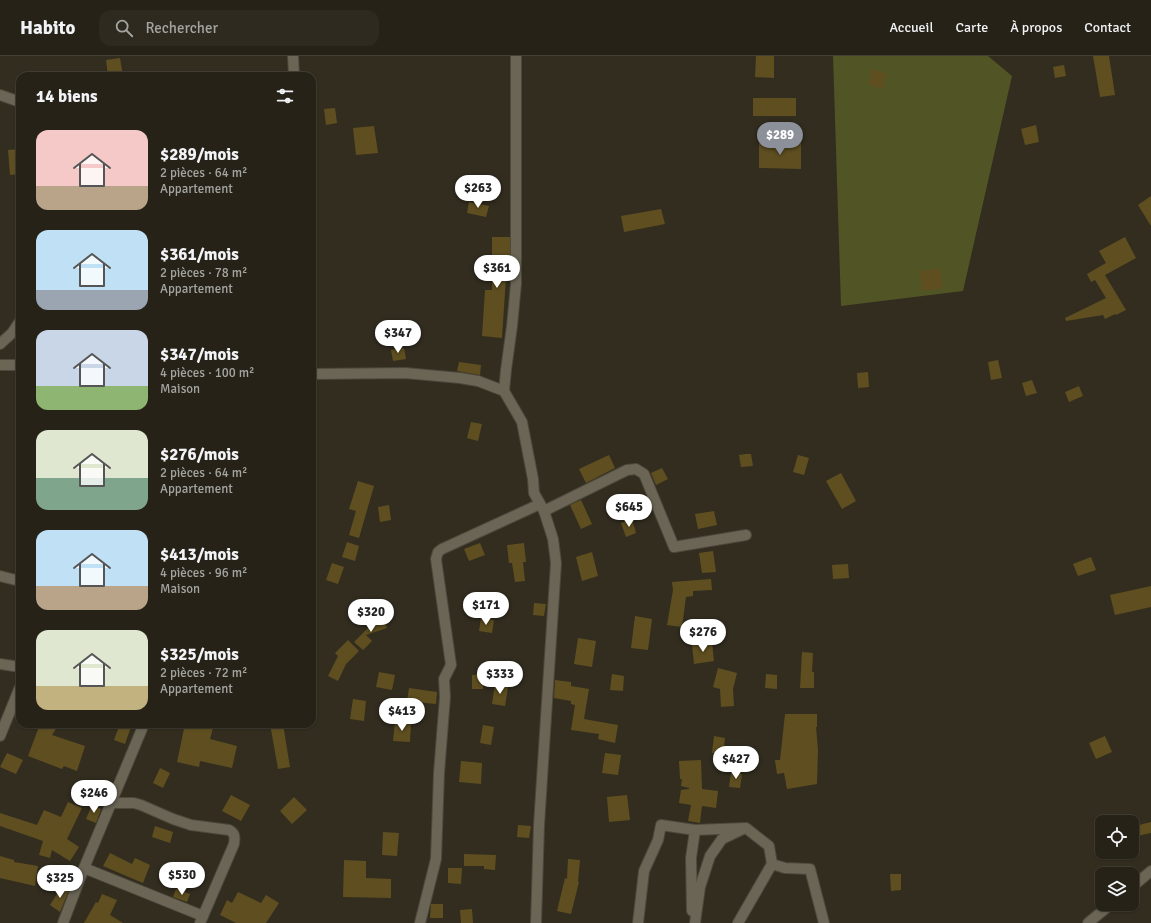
<!DOCTYPE html>
<html lang="fr">
<head>
<meta charset="utf-8">
<style>
  :root { --surface:#262217; --page:#2e2a20; --text:#f1f3f6; --muted:#a4a4a1; --line:#423f36; --accent:#8c9099 }
  body { margin:0; font-family:Signika,sans-serif; background:var(--page); color:var(--text); height:100vh; display:flex; flex-direction:column; font-size:15px; white-space:nowrap }
  * { box-sizing:border-box; margin:0 }
  p { font-size:13px; color:var(--muted) }
  .icon { flex:none; width:22px; height:22px; fill:none; stroke:currentColor; stroke-width:2; stroke-linecap:round; stroke-linejoin:round }
  .map { position:relative; flex:1; overflow:hidden }
  .details { position:absolute; left:16px; top:16px; width:300px; height:656px; display:flex; flex-direction:column; background:var(--surface); border-radius:12px; box-shadow:0 1px 3px #0004,0 0 0 1px var(--line) }
  .details>* { flex:none }
  .fabs { position:absolute; left:1095px; top:759px; display:grid; gap:8px }
  .fabs a { display:grid; place-items:center; width:44px; height:44px; border-radius:8px; background:var(--surface); box-shadow:0 1px 3px #0004,0 0 0 1px var(--line); font-size:20px }
  .price { position:absolute; translate:-50% -34px; padding:0 9px; border-radius:14px; background:#fff; color:#222; font-size:13px; line-height:26px; filter:drop-shadow(0 1px 2px #0008) }
  .price::after { content:''; position:absolute; left:50%; top:24px; width:12px; height:9px; margin-left:-6px; background:inherit; clip-path:polygon(0 0,100% 0,50% 100%) }
  .price.on { background:var(--accent); color:#fff }
  ul { padding:0; list-style:none }
  li { display:flex; align-items:center; gap:12px; height:100px; padding:0 20px }
  li span { display:grid; place-items:center; flex:none; width:112px; height:80px; border-radius:12px; color:#555 }
  li>.icon { margin-inline-start:auto }
  span .icon { width:48px; height:48px; fill:#fffc; stroke-width:1 }
  li b { font-size:17px }
  h2 { display:flex; justify-content:space-between; align-items:center; height:48px; padding:0 20px; font-size:17px }
  header { display:flex; align-items:center; gap:24px; box-sizing:border-box; height:56px; padding:0 20px; background:var(--surface); border-bottom:1px solid var(--line) }
  header strong { font-size:19px }
  nav { display:flex; gap:22px; margin-inline-start:auto; font-size:14px }
  .search { width:280px; height:36px; background:var(--page); display:flex; align-items:center; gap:10px; box-sizing:border-box; padding:0 14px; border-radius:12px; color:var(--muted); font-size:15px }
  .map>svg:first-child { display:block }
  .green { fill:#515425 }
  .building { fill:#5f4f20 }
  .lines { fill:none; stroke-linecap:round; stroke-linejoin:round }
  .street-casing { stroke:#4d483c; stroke-width:12 }
  .secondary-casing { stroke:#4d483c; stroke-width:12 }
  .street { stroke:#6a6555; stroke-width:10 }
  .secondary { stroke:#6a6555; stroke-width:10 }
</style>
</head>
<body>
<header>
<strong>Habito</strong>
<div class="search"><svg class="icon" aria-label="search" viewBox="0 0 24 24"><circle cx="10" cy="10" r="6"/><path d="M15 15l6 6"/></svg>Rechercher</div>
<nav><a>Accueil</a><a>Carte</a><a>À propos</a><a>Contact</a></nav>
</header>
<div class="map">
<svg width="1151" height="867" viewBox="0 0 1151 867">
  <rect width="100%" height="100%" fill="#322d1f"/>
  <!-- green -->
  <path class="green" d="M833,0H988L1012,20L963,235L841,250Z"/>
  <!-- building -->
  <g class="building">
    <path d="M756,0H774V22L755,21Z"/>
    <path d="M1093,0H1109L1115,39L1100,41Z"/>
    <path d="M120,2L123,20H108L106,4Z"/>
    <path d="M1064,9L1066,20L1055,22L1053,11Z"/>
    <path d="M872,13L887,18L883,33L868,28Z"/>
    <rect x="753" y="42" width="43" height="18"/>
    <path d="M335,52L337,67L326,69L324,53Z"/>
    <path d="M1036,69L1039,86L1025,89L1021,73Z"/>
    <path d="M374,70L378,97L356,99L353,72Z"/>
    <path d="M759,87H801V113L759,112Z"/>
    <path d="M20,93V118L10,119L8,94Z"/>
    <path d="M1151,140V170L1138,149Z"/>
    <path d="M469,146L489,150L486,161L467,157Z"/>
    <path d="M661,153L665,168L624,176L621,160Z"/>
    <path d="M492,181H510V220L506,221L502,282L482,280L485,234H492Z"/>
    <path d="M1125,181L1136,202L1105,219L1126,254L1116,259L1115,258L1105,263L1103,259L1066,265L1065,262L1106,242L1095,224L1091,226L1087,218L1106,207L1099,195Z"/>
    <path d="M940,213L943,232L922,235L920,215Z"/>
    <path d="M404,292L406,303L393,305L391,294Z"/>
    <path d="M998,304L1002,322L991,324L988,306Z"/>
    <path d="M459,306L481,309L480,319L457,315Z"/>
    <path d="M868,316L869,331L858,332L857,317Z"/>
    <path d="M1032,324L1037,337L1026,340L1022,327Z"/>
    <path d="M1079,330L1083,340L1069,346L1065,336Z"/>
    <path d="M471,366L482,368L478,385L467,382Z"/>
    <path d="M746,398H751L753,410L741,411L739,399Z"/>
    <path d="M609,399L615,412L586,427L579,413Z"/>
    <path d="M798,399L809,402L804,419L793,416Z"/>
    <path d="M662,412L668,423L656,429L651,417Z"/>
    <path d="M841,417L856,445L842,453L826,425Z"/>
    <path d="M358,425L374,430L359,482L349,479L356,455L349,453Z"/>
    <path d="M581,444L592,468L581,473L570,449Z"/>
    <path d="M389,449L391,464L380,466L378,451Z"/>
    <path d="M714,455L717,469L698,473L695,458Z"/>
    <path d="M632,463L636,477L626,481L621,467Z"/>
    <path d="M347,486L359,490L355,505L342,501Z"/>
    <path d="M480,487L485,499L469,505L464,493Z"/>
    <path d="M524,487L526,506H523L525,525L515,526L512,507H509L507,489Z"/>
    <path d="M713,495L716,516L702,517L699,497Z"/>
    <path d="M592,496L598,520L582,525L576,501Z"/>
    <path d="M1091,501L1096,514L1078,520L1073,508Z"/>
    <path d="M332,507L344,511L338,528L326,524Z"/>
    <path d="M848,508L849,522L833,523L832,509Z"/>
    <path d="M711,523L712,534L693,535V540L686,541L682,571L667,569L673,534L672,526Z"/>
    <path d="M1151,530V551L1115,559L1110,539Z"/>
    <path d="M534,547L546,548L544,560L533,559Z"/>
    <path d="M382,558L387,572L366,579L372,585L363,594L354,586Z"/>
    <path d="M635,560L652,563L648,594L631,592Z"/>
    <path d="M481,562L494,564L492,577L479,575Z"/>
    <path d="M578,582L596,585L592,611L574,608Z"/>
    <path d="M348,584L359,595L346,608L338,625L328,620L338,600L335,597Z"/>
    <path d="M712,586L714,605L694,608L692,589Z"/>
    <path d="M802,596L813,597L812,616H814V632H800Z"/>
    <path d="M718,612L737,617L733,633L734,650L721,651L720,633L713,631Z"/>
    <path d="M379,616L395,619L392,634L376,631Z"/>
    <path d="M483,618V633H472V619Z"/>
    <path d="M612,618L624,620L623,635L610,634Z"/>
    <path d="M766,618L777,619V633L765,632Z"/>
    <path d="M555,624L571,626V630L589,633L584,663L618,669L615,687L598,683L599,678L571,674L575,649L571,648V645L554,642Z"/>
    <path d="M495,628L508,631L505,650L492,648Z"/>
    <path d="M409,632L437,636L436,648L407,645Z"/>
    <path d="M353,643L366,645L364,665L350,663Z"/>
    <path d="M785,658H817V671H816L818,694L817,728L787,733L784,717L777,718L775,704H780Z"/>
    <path d="M395,666L411,668L410,686L393,685Z"/>
    <path d="M40,668H59L52,679L85,690L77,715L64,710L62,713L28,700Z"/>
    <path d="M120,668H132L125,688L114,684Z"/>
    <path d="M185,668H214L210,683L237,690L232,712L200,705L199,711L177,706Z"/>
    <path d="M270,668H283L290,711L278,713Z"/>
    <path d="M483,669L494,671L491,689L480,687Z"/>
    <path d="M714,680L725,682L723,698L712,697Z"/>
    <path d="M1105,680L1112,696L1096,703L1089,687Z"/>
    <path d="M7,697L23,704L16,718L0,711Z"/>
    <path d="M605,697L621,699L618,719L602,717Z"/>
    <path d="M701,704L702,733L718,735L716,752L702,750L700,767L688,765L691,749L679,747L681,734L689,733V732L681,730L682,723H680L679,705Z"/>
    <path d="M461,705L482,707L481,728L459,726Z"/>
    <path d="M160,712L170,717L163,732L153,727Z"/>
    <path d="M731,717L742,718L740,732L729,731Z"/>
    <path d="M231,739L250,749L241,765L222,755Z"/>
    <path d="M627,739L630,764L609,766L607,741Z"/>
    <path d="M294,741L307,754L292,768L280,755Z"/>
    <path d="M68,746L82,752L67,783L79,791L70,805L52,794L50,802L39,799L43,785L0,770V757L37,769L44,754L61,761Z"/>
    <path d="M92,749L101,753L96,767L86,763Z"/>
    <path d="M1151,766V777L1137,780L1135,770Z"/>
    <path d="M518,769L531,770L529,782L517,781Z"/>
    <path d="M155,770L173,776L170,787L152,781Z"/>
    <path d="M383,776L399,777L397,800L382,799Z"/>
    <path d="M110,797L132,808L135,802L150,809L143,827L103,810Z"/>
    <path d="M464,798L496,799L495,814L484,813V810H464Z"/>
    <path d="M0,800L14,804V806L38,810L35,830L0,822Z"/>
    <path d="M568,803L580,804L578,826H579L571,858L557,855L565,822L567,823Z"/>
    <path d="M344,804L366,805V822L391,823V842L343,841Z"/>
    <path d="M448,812H462L461,828L448,827Z"/>
    <path d="M890,818H901V834L891,835Z"/>
    <path d="M62,830L69,834L60,856L50,849Z"/>
    <path d="M176,833L190,838L187,846L173,841Z"/>
    <path d="M238,836L261,847L266,839L279,847L266,867H236L220,859L227,844L232,847Z"/>
    <path d="M102,838L117,844L110,859L123,867H84L96,846L98,847Z"/>
    <path d="M431,848H443V862H430Z"/>
    <path d="M472,853L473,867H461L460,854Z"/>
  </g>
  <g class="lines">
    <!-- street casing -->
    <g class="street-casing">
      <g id="street">
        <path d="M293,0L294,20"/>
        <path d="M0,39L20,46"/>
        <path d="M0,288L12,277L20,265"/>
        <path d="M0,309H20"/>
        <path d="M312,318L405,317L460,322L478,325L504,335L522,366L533,423L534,437L544,455L553,483L556,507L539,769L536,867"/>
        <path d="M504,335L506,314L512,270L516,228V0"/>
        <path d="M544,455L627,414L636,413L644,418L674,491L746,479"/>
        <path d="M0,520L20,525"/>
        <path d="M0,608L20,611"/>
        <path d="M0,680L20,631"/>
        <path d="M111,747H134L141,749L173,763L191,769L229,774C235,777 235,781 234,788L200,867"/>
        <path d="M84,812L203,860"/>
        <path d="M692,855L691,802L695,774"/>
        <path d="M63,867L84,812L144,668"/>
        <path d="M420,867L436,803L439,717L445,641L444,623L451,609L436,503L438,496L442,493L540,448"/>
        <path d="M638,867L644,815L658,784L661,769L695,774L746,772L769,790L772,808"/>
        <path d="M695,867L700,831L710,800L722,783L743,773"/>
        <path d="M738,867L772,808L785,812L810,813L824,867"/>
      </g>
    </g>
    <!-- secondary casing -->
    <g class="secondary-casing">
      <g id="secondary">
        <path d="M1132,831L1151,815"/>
        <path d="M1088,867L1111,848"/>
      </g>
    </g>
    <!-- street -->
    <use href="#street" class="street"/>
    <!-- secondary -->
    <use href="#secondary" class="secondary"/>
  </g>
</svg>
<div class="fabs">
<a><svg class="icon" aria-label="locate" viewBox="0 0 24 24"><circle cx="12" cy="12" r="6"/><path d="M12 2v4M12 18v4M2 12h4M18 12h4"/></svg></a>
<a><svg class="icon" aria-label="layers" viewBox="0 0 24 24"><path d="M12 4l9 5-9 5-9-5zM3 14l9 5 9-5"/></svg></a>
</div>
<b class="price on" style="left:780px;top:100px">$289</b>
<b class="price" style="left:478px;top:153px">$263</b>
<b class="price" style="left:497px;top:233px">$361</b>
<b class="price" style="left:398px;top:298px">$347</b>
<b class="price" style="left:629px;top:472px">$645</b>
<b class="price" style="left:486px;top:570px">$171</b>
<b class="price" style="left:371px;top:577px">$320</b>
<b class="price" style="left:703px;top:597px">$276</b>
<b class="price" style="left:500px;top:639px">$333</b>
<b class="price" style="left:402px;top:676px">$413</b>
<b class="price" style="left:736px;top:724px">$427</b>
<b class="price" style="left:94px;top:758px">$246</b>
<b class="price" style="left:182px;top:840px">$530</b>
<b class="price" style="left:60px;top:843px">$325</b>
<section class="details">
<h2>14 biens<svg class="icon" aria-label="filters" viewBox="0 0 24 24"><path d="M4 7h16M4 17h16"/><circle cx="9" cy="7" r="2"/><circle cx="15" cy="17" r="2"/></svg></h2>
<ul>
<li><span style="background:linear-gradient(#f6c9c9 70%,#b9a48a 0)"><svg class="icon" aria-label="home" viewBox="0 0 24 24"><path d="M3 11l9-7 9 7M6 9v11h12V9"/></svg></span><div><b>$289/mois</b><p>2 pièces · 64 m²</p><p>Appartement</p></div></li>
<li><span style="background:linear-gradient(#bfe0f5 75%,#9aa5b1 0)"><svg class="icon" aria-label="home" viewBox="0 0 24 24"><path d="M3 11l9-7 9 7M6 9v11h12V9"/></svg></span><div><b>$361/mois</b><p>2 pièces · 78 m²</p><p>Appartement</p></div></li>
<li><span style="background:linear-gradient(#c9d6e8 70%,#8fb573 0)"><svg class="icon" aria-label="home" viewBox="0 0 24 24"><path d="M3 11l9-7 9 7M6 9v11h12V9"/></svg></span><div><b>$347/mois</b><p>4 pièces · 100 m²</p><p>Maison</p></div></li>
<li><span style="background:linear-gradient(#dfe7d0 60%,#7fa58c 0)"><svg class="icon" aria-label="home" viewBox="0 0 24 24"><path d="M3 11l9-7 9 7M6 9v11h12V9"/></svg></span><div><b>$276/mois</b><p>2 pièces · 64 m²</p><p>Appartement</p></div></li>
<li><span style="background:linear-gradient(#bfe0f5 70%,#b9a48a 0)"><svg class="icon" aria-label="home" viewBox="0 0 24 24"><path d="M3 11l9-7 9 7M6 9v11h12V9"/></svg></span><div><b>$413/mois</b><p>4 pièces · 96 m²</p><p>Maison</p></div></li>
<li><span style="background:linear-gradient(#dfe7d0 70%,#c2b280 0)"><svg class="icon" aria-label="home" viewBox="0 0 24 24"><path d="M3 11l9-7 9 7M6 9v11h12V9"/></svg></span><div><b>$325/mois</b><p>2 pièces · 72 m²</p><p>Appartement</p></div></li>
</ul>
</section>
</div>
</body>
</html>
